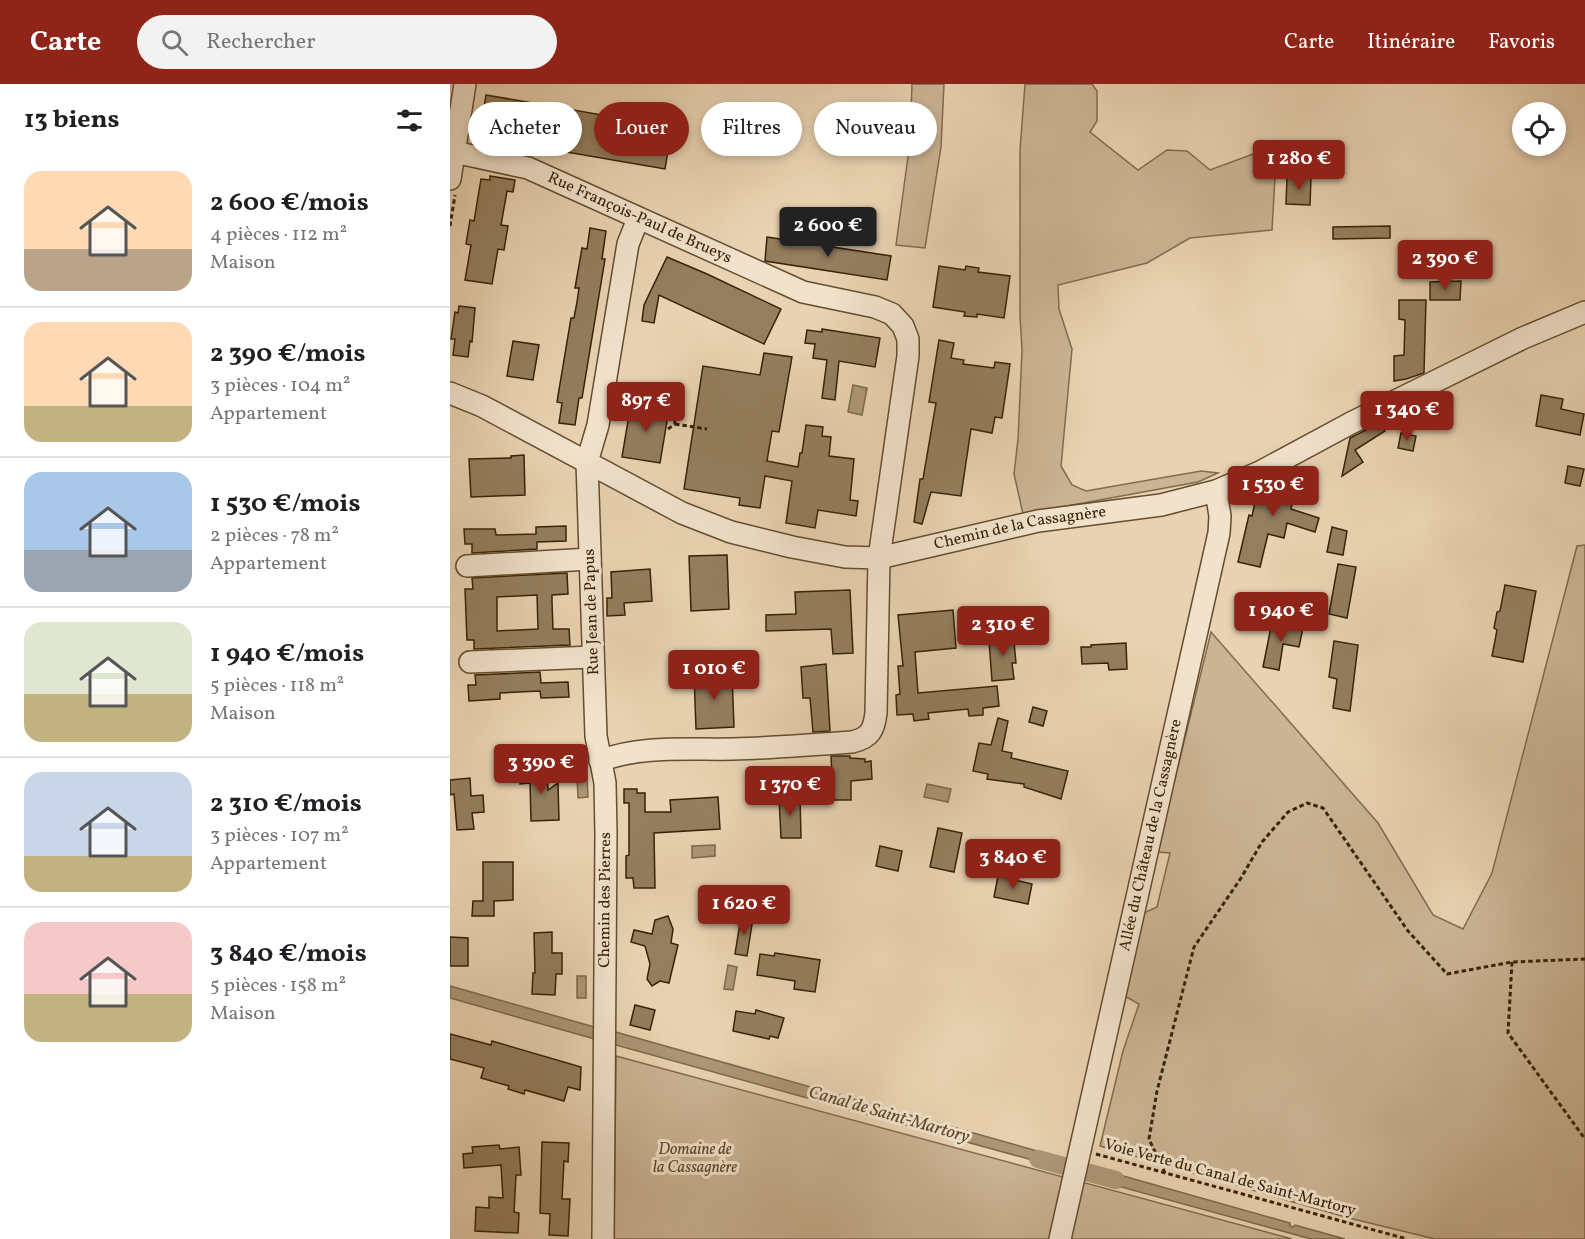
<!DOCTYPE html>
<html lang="fr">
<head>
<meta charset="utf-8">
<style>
  :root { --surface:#fff; --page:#f2f2f2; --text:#202124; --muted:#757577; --line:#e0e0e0; --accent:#8f2418 }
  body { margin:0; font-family:Vollkorn,serif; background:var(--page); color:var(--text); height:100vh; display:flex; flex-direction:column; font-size:22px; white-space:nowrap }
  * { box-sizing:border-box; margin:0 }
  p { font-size:20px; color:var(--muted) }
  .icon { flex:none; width:33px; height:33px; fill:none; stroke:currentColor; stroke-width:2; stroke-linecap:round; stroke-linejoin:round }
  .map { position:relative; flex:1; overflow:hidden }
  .details { display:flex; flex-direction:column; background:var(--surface); width:450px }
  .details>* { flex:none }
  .hud { position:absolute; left:18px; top:18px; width:570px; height:54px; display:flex; gap:12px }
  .buttons { position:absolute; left:1062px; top:18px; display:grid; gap:12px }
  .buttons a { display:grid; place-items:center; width:54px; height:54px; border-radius:50%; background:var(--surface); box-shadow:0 3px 9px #0003; font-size:30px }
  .price { position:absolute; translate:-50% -51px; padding:0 14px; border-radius:6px; background:var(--accent); color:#fff; font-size:20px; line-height:39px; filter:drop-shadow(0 2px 3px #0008) }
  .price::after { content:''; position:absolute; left:50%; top:36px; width:18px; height:14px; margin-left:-9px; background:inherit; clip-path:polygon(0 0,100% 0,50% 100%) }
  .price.selected { background:#222; color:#fff }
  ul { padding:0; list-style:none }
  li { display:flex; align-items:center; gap:18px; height:150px; padding:0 24px }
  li+li { border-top:2px solid var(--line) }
  li span { display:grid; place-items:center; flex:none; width:168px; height:120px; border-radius:18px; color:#555 }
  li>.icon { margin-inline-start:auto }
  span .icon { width:72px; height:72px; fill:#fffc; stroke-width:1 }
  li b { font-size:26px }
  h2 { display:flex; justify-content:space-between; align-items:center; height:72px; padding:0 24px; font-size:26px }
  .tag { padding:0 21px; border-radius:27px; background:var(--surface); box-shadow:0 3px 9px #0003; font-size:21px; line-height:54px }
  .tag.selected { background:var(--accent); color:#fff }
  header { display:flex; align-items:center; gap:36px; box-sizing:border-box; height:84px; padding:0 30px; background:var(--accent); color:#fff }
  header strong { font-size:28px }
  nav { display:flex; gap:33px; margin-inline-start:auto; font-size:21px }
  .search { width:420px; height:54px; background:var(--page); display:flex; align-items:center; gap:15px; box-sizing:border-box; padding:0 21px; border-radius:33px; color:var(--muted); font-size:22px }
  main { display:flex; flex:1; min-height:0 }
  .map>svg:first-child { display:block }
  .green { fill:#cbb494; stroke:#826b4c; stroke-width:1.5 }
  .water { fill:#ad9676; stroke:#7e6848; stroke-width:1.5 }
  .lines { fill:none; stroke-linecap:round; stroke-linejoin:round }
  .canal { stroke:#ad9676; stroke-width:18 }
  .building { fill:#947e5e; stroke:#382204; stroke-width:1.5; fill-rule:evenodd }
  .minor-casing { stroke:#644e2f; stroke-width:24 }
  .path { stroke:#382204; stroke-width:3; stroke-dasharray:4.5 3; stroke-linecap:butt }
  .minor { stroke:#f1e2cc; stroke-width:21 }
  .labels { text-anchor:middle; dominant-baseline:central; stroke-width:6; stroke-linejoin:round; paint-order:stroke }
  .street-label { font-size:16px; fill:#382204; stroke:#f1e2cc }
  .park-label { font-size:16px; font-style:italic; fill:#5d4628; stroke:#f1e2cc }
  .water-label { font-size:18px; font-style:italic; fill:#5b4526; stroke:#f1e2cc }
</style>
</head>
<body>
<header>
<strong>Carte</strong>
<div class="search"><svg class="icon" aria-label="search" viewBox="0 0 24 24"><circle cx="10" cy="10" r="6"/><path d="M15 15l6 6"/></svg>Rechercher</div>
<nav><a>Carte</a><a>Itinéraire</a><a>Favoris</a></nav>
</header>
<main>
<section class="details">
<h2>13 biens<svg class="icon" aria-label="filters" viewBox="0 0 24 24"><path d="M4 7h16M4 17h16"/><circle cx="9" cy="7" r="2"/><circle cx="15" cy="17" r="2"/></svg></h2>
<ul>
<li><span style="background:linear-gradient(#ffd9b3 65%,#b9a48a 0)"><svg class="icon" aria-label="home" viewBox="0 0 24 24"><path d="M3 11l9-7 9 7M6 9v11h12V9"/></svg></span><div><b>2 600 €/mois</b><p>4 pièces · 112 m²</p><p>Maison</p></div></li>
<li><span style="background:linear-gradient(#ffd9b3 70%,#c2b280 0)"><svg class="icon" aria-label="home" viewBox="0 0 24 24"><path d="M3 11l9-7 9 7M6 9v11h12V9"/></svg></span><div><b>2 390 €/mois</b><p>3 pièces · 104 m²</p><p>Appartement</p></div></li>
<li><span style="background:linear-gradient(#a9c7e8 65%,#9aa5b1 0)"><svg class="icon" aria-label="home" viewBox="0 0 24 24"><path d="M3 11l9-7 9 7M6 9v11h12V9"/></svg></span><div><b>1 530 €/mois</b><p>2 pièces · 78 m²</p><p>Appartement</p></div></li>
<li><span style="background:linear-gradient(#dfe7d0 60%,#c2b280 0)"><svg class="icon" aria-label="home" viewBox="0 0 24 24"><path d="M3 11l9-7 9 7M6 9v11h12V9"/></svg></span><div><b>1 940 €/mois</b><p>5 pièces · 118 m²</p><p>Maison</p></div></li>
<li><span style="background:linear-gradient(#c9d6e8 70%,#c2b280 0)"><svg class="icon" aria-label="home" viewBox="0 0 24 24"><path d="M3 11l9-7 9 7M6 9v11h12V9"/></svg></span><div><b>2 310 €/mois</b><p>3 pièces · 107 m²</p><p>Appartement</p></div></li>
<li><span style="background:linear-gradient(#f6c9c9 60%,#c2b280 0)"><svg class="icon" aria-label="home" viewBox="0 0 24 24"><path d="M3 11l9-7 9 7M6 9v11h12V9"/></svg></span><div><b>3 840 €/mois</b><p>5 pièces · 158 m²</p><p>Maison</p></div></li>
</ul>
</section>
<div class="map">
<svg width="1135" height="1155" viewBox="0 0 1135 1155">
  <rect width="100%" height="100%" fill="#e9d2b1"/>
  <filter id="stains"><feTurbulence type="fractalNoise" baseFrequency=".00333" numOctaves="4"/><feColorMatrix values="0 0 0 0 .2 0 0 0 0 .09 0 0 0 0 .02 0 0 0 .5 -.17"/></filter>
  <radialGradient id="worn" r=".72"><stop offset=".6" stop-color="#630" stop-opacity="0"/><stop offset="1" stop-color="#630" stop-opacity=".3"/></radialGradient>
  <!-- green -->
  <g class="green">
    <path d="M462,0H494L491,63L475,164L446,161L460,58Z"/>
    <path d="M575,0H642L647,7V37L640,48L688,86L717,66L737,67L760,86L811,67L826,76L822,146L740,154L697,179L608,201L609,225L622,265L611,382L622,401L636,407L751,387L768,389L748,398L573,430L564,390L568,355L572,266L570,232V66Z"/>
    <path d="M1135,461V1155H985L899,1134L650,1062L673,967L689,920L673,911L687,832L707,823L720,769L707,768L761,548L928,739L983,831L1013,845L1042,789L1127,462Z"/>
    <path d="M166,972L842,1155H164Z"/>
  </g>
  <!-- water -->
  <g class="water">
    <path d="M403,301L417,304L412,331L398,328Z"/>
    <path d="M127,694H137L138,713L128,714Z"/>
    <path d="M477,700L501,705L498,718L474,713Z"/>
    <path d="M265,761V772L242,774V762Z"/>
    <path d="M278,881L287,883L283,906L274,905Z"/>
    <rect x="127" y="892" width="9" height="22"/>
    <path d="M0,902L148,944V956L0,914Z"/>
    <path d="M162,947L612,1074L611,1084L162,960Z"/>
    <path d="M645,1084L840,1139V1142L843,1143L845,1141L895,1155H861L642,1095Z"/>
  </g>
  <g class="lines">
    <!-- canal -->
    <path class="canal" d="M588,1075L666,1096"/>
  </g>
  <!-- building -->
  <g class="building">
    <path d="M36,11L222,43L215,85L29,53Z"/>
    <path d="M40,92L65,96L63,108L57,107L51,141L58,142L54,166L48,165L42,200L15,196L21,161L16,160L20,136L24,137L31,95L40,96Z"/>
    <path d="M837,94H861L860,121L836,120Z"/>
    <path d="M940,142V154L883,155V143Z"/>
    <path d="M140,144L156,147L152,175H155L132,314H129L125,341L109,339L112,319L107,318L121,234H124L127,218L129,204H125L132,164L137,165Z"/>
    <path d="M317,153L441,172L437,196L315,177Z"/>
    <path d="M217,173L257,190L331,225L314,260L209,211L204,239L192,237L194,221Z"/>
    <path d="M489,182L515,186L516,182L529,184L528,188L560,192L554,234L527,230V233L514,232L515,228L483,223Z"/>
    <path d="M1011,197L1010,216H980V198Z"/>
    <path d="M949,216H976L974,289L956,295L944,297V272L954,271L955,236L949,235Z"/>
    <path d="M9,222L25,224L22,258L20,257L18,273L3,271L5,255H1L5,228L8,229Z"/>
    <path d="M372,245L430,254L425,283L389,277L385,316L372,314L377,276L363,274L365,260L355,259L357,246L372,248Z"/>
    <path d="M489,256L504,259L501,274L514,276L513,280L544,284L545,278L560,280L552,334L545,333L542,349L521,345L511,412L481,408L472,440L464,438L470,395H473L486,319L479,318Z"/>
    <path d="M63,257L89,261L83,296L57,292Z"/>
    <path d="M314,269L342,273L329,348L322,347L317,377L348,383L350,369H352L356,341L373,343L372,352L381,353L379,372L404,375L400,416L408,417L406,432L368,426L365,444L336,439L342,397L315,392L310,424L289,421L290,414L234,405L253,282L310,291Z"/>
    <path d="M1091,311L1113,315L1111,325L1134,330L1130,351L1086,342Z"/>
    <path d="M181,319L219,325L210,379L172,373Z"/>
    <path d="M930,339L935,347L905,366L913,378L892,392L900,354Z"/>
    <path d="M951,349L966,352L963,367L948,364Z"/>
    <path d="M74,371L75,411L21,413L19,375L61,374V372Z"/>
    <path d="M1118,382L1134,385L1130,402L1115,399Z"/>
    <path d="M849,383L841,425L869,434L865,448L837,439L834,454L818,450L810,483L788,478L799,431L802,432L808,404Z"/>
    <path d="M116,442V457L87,458V465L22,469V460H15L14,445H45L46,451L86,450V443Z"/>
    <path d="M882,443L897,447L893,471L877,468Z"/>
    <path d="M277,471L279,525L241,527L239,472Z"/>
    <path d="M888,480L906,483L897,534L879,530Z"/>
    <path d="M200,485L202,517L174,519L175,531L157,532V514H162L161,488Z"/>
    <path d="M117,489L118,510L102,511V518L103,545H119L120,561L24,565V556H17L15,505H23L22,494ZM87,511L88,545L47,547V513Z"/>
    <path d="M1055,501L1086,507L1073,578L1042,572L1047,546L1044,544L1047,528L1050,527Z"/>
    <path d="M400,506L403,569L383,570L381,545L316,547V531L346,530L345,508Z"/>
    <path d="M503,526L506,564L465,568L468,609L547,602L549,622L533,624V631L519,632L518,625L478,629L479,635L471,636L464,637L463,630L447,631L446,611L450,610L448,582H453L448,531Z"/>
    <path d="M822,538L853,544L849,563L833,560L829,586L813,583Z"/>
    <path d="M563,548L566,579H562L564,595L542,597L539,557L549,556L548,549Z"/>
    <path d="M884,557L908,561L900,627L883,624L887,595L879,593Z"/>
    <path d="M676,559L677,585L659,586L658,579L632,580L631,563H641V561Z"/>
    <path d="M376,580L380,647L363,648L360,614H353L351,583Z"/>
    <path d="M90,588L91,599L118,598L119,613L91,614L90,607L50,609V615L19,617L18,601H26L25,591Z"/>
    <path d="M282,589L284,643L246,645L244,590Z"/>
    <path d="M583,623L597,627L593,642L579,638Z"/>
    <path d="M548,634L558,637L552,667L562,669L561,674L618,687L611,715L574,703V700L537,695L538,690L523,687L529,659L541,661Z"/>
    <path d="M381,672H400V674L415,675V678L421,677L422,695L401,697V716H383Z"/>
    <path d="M97,683L98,706L108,699L109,736L81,737L80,699L70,700V685Z"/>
    <path d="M20,694L21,712L33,711L34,728L22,729L24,745L7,746L4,710L0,711V696Z"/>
    <path d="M174,705H187V709H195V728H221L220,716L268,713L270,745L204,749L205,804H184L183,794H176V772L179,771V719H174Z"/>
    <path d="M329,713H350L351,754H331Z"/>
    <path d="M488,744L512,749L504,788L480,783Z"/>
    <path d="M430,762L452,767L448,787L426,782Z"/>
    <path d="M33,778H63V816L44,817V832H22L23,817H33Z"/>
    <path d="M548,792L582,800L578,820L544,813Z"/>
    <path d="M218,832L223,845L221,859L228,861L219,899L210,897L202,902L197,895L200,880L195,862L181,858L184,846L202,850L205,836Z"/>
    <path d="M291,833L303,834L297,872L285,870Z"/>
    <path d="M102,848V869H112V890H106L105,911L82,910L83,889H85L84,849Z"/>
    <path d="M0,853L18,854V882H0Z"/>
    <path d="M325,869L370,876L365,908L344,905L345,897L307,891L310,870L324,872Z"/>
    <path d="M185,921L205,926L200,946L180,941Z"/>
    <path d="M306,926L334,934L328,954L320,952L319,955L283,947L286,927L305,930Z"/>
    <path d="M0,950L41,961L42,957L131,983L130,1006L118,1003L114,1017L75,1006L74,1010L58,1005L59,1002L31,994L34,984L0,975Z"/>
    <path d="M92,1058L119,1059L118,1078L114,1077L112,1115H120L118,1152L99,1151L100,1130L90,1129Z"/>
    <path d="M49,1061L50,1065L69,1063L71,1091H66L64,1128L69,1129L68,1149L25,1147L26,1123L39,1124V1113L53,1114L51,1081L14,1084L13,1070L23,1069L22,1063Z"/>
  </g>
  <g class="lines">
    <!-- minor casing -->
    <g class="minor-casing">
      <g id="minor">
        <path id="s1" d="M4,68L78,84L353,208L425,223L442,230L453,242L458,255V272L429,474L426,629C424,646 420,654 402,658C362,661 323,664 283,665C239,666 191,661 150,677"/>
        <path d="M0,95L15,0"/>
        <path id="s2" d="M0,309L32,322L232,429L281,448L342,463L395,473L429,474L588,437L711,421L766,407L810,388L901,339L1073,254L1135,228"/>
        <path d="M17,482L140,475"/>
        <path d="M20,578L143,573"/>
        <path id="s3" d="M153,1155L156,750L155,699L146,652L137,378L148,341L178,160L188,135"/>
        <path id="s4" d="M610,1155L769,449L770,432L766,407"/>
      </g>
    </g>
    <!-- path -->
    <g class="path">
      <path d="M0,142L5,111"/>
      <path d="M225,340L257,345"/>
      <path d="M218,345L225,340L223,314"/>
      <path d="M1062,878L1058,949L1135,1055"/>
      <path d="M646,1070L957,1155"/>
      <path d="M715,1089L699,1055L707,1007L744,863L791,794L812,758L838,728L857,719L873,724L958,847L997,890L1062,878L1135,875"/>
    </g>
    <!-- minor -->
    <use href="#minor" class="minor"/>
  </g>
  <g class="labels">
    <!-- street labels -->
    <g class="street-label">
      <text stroke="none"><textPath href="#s1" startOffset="198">Rue François-Paul de Brueys</textPath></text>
      <text stroke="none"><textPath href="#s2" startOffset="609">Chemin de la Cassagnère</textPath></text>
      <text transform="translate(142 528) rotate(-92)">Rue Jean de Papus</text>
      <text stroke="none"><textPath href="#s4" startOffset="414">Allée du Château de la Cassagnère</textPath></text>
      <text stroke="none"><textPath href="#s3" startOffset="339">Chemin des Pierres</textPath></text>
      <text transform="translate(780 1094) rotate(15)">Voie Verte du Canal de Saint-Martory</text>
    </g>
    <!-- park labels -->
    <g class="park-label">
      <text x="245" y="1066">Domaine de<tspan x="245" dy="18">la Cassagnère</tspan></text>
    </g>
    <!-- water labels -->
    <g class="water-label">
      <text transform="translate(439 1031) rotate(16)">Canal de Saint-Martory</text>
    </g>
  </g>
  <rect width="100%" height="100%" filter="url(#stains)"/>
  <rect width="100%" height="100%" fill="url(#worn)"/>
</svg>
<div class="buttons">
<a><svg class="icon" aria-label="locate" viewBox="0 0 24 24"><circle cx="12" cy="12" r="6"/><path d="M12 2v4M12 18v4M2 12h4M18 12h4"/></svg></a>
</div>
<b class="price" style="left:849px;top:107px">1 280 €</b>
<b class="price selected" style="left:378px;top:174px">2 600 €</b>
<b class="price" style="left:995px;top:207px">2 390 €</b>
<b class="price" style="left:196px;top:349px">897 €</b>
<b class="price" style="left:957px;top:358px">1 340 €</b>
<b class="price" style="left:823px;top:433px">1 530 €</b>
<b class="price" style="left:831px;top:559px">1 940 €</b>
<b class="price" style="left:553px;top:573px">2 310 €</b>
<b class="price" style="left:264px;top:617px">1 010 €</b>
<b class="price" style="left:91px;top:711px">3 390 €</b>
<b class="price" style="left:340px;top:733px">1 370 €</b>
<b class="price" style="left:563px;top:806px">3 840 €</b>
<b class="price" style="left:294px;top:852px">1 620 €</b>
<div class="hud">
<a class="tag">Acheter</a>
<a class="tag selected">Louer</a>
<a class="tag">Filtres</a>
<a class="tag">Nouveau</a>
</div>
</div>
</main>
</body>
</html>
